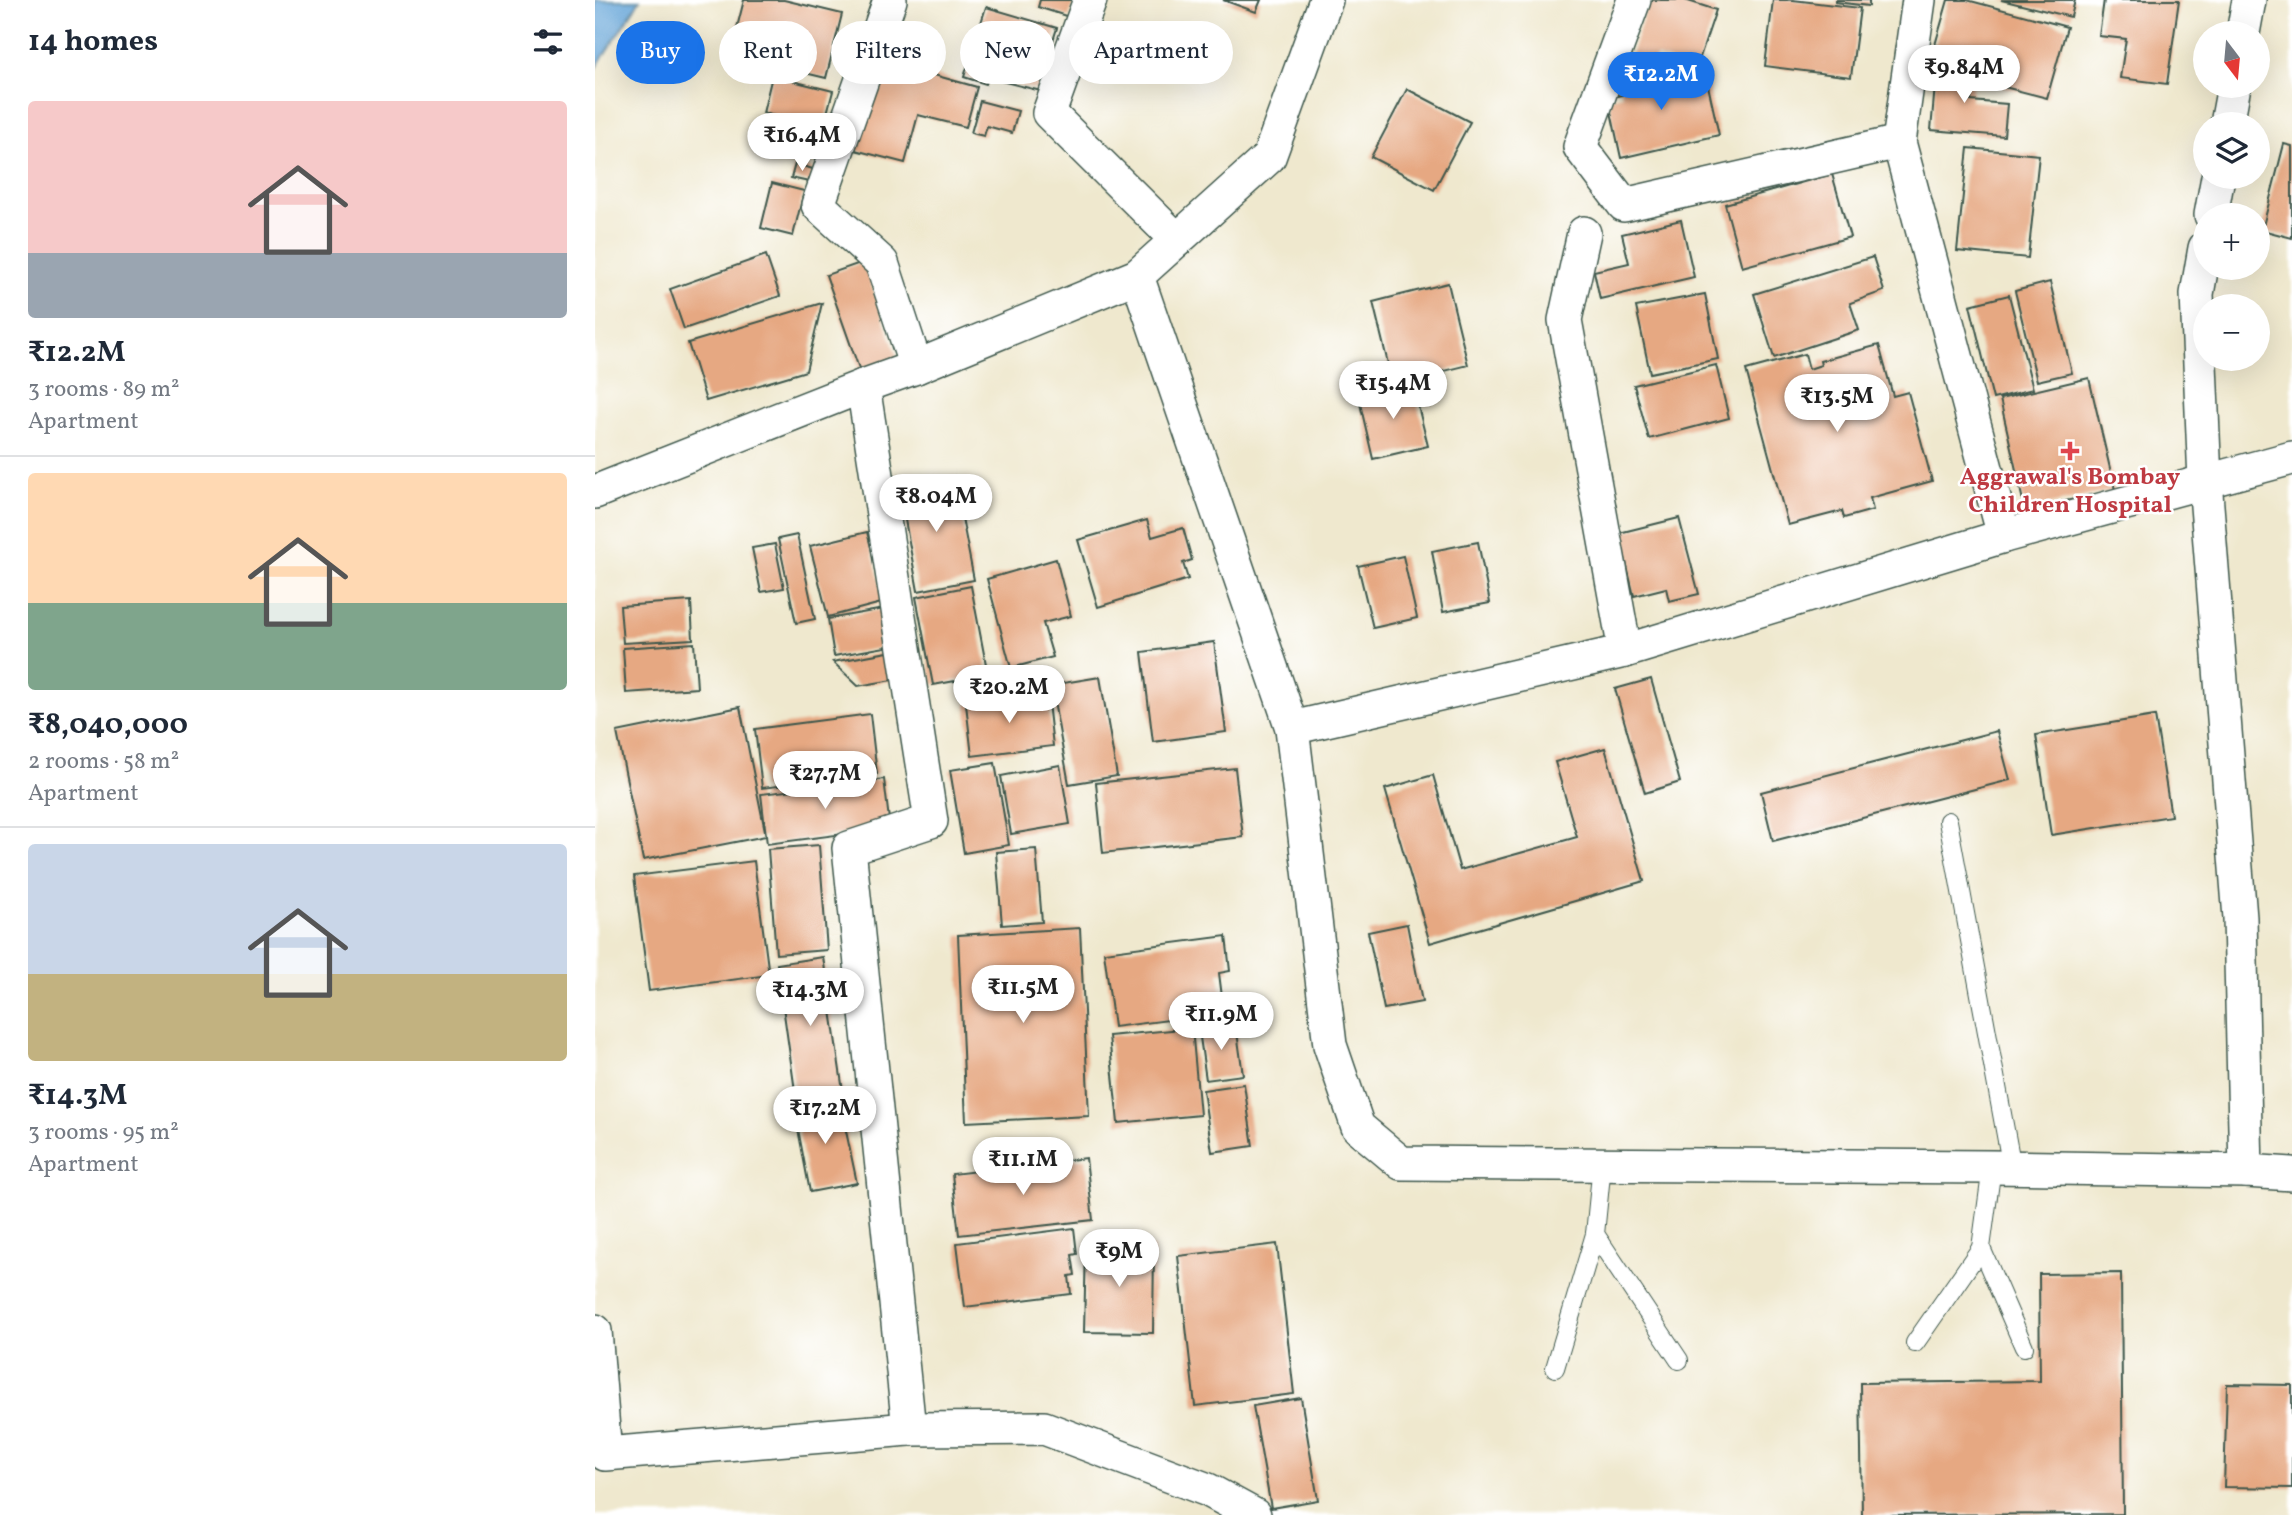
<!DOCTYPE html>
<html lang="en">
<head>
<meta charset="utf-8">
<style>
  :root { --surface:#fff; --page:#f2f2f3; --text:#1f2937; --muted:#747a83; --line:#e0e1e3; --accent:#1a73e8 }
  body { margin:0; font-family:Vollkorn,serif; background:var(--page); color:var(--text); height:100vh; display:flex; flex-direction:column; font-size:26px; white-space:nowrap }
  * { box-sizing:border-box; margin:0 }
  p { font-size:23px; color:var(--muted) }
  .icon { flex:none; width:38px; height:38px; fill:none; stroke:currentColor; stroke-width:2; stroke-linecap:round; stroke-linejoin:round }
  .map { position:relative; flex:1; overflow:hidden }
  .side { display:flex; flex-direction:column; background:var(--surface); width:595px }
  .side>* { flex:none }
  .hud { position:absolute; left:21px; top:21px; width:665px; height:63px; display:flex; gap:14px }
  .needle { width:46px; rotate:164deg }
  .buttons { position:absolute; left:1598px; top:21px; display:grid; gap:14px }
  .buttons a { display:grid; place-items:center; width:77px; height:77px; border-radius:50%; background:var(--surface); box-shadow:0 7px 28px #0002; font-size:35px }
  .price { position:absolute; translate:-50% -60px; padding:0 16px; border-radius:24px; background:#fff; color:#222; font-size:23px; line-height:46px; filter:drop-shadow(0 2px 4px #0008) }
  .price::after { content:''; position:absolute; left:50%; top:42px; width:21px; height:16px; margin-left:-10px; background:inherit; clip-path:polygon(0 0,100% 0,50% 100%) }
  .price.selected { background:var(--accent); color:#fff }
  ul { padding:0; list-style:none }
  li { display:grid; align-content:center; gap:14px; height:371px; padding:0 28px }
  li+li { border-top:2px solid var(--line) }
  li span { display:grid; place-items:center; height:217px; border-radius:7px; color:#555 }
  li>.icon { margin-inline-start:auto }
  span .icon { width:126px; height:126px; fill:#fffc; stroke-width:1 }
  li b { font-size:30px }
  h2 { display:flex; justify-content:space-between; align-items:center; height:84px; padding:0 28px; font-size:30px }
  .tag { padding:0 24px; border-radius:32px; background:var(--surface); box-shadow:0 7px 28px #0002; font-size:24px; line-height:63px }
  .tag.selected { background:var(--accent); color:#fff }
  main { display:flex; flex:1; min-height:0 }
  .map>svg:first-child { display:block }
  .water { fill:#65a5d8; stroke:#427186; stroke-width:2 }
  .building { fill:#e6a882 }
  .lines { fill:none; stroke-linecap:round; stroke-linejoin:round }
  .service-casing { stroke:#3e574b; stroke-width:20 }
  .minor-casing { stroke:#3e574b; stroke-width:36 }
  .service { stroke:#fff; stroke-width:18 }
  .minor { stroke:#fff; stroke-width:33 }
  .health-dot { fill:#e0444e; stroke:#fff; stroke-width:2.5 }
  .labels { text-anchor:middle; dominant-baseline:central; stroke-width:5; stroke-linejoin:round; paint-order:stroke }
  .health-label { font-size:24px; font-weight:bold; fill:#be3a42; stroke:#fff }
</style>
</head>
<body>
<main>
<section class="side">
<h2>14 homes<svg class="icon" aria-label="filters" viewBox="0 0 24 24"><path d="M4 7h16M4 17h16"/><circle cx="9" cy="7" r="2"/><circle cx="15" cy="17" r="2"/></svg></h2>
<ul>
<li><span style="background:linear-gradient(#f6c9c9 70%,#9aa5b1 0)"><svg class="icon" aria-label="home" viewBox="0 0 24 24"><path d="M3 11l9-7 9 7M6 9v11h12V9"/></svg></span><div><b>₹12.2M</b><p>3 rooms · 89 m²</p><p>Apartment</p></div></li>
<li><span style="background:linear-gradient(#ffd9b3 60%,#7fa58c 0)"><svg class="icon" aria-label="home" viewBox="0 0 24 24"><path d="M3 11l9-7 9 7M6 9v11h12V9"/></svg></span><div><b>₹8,040,000</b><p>2 rooms · 58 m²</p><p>Apartment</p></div></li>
<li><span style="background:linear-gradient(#c9d6e8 60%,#c2b280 0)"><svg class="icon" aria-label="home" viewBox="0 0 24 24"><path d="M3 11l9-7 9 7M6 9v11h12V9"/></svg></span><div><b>₹14.3M</b><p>3 rooms · 95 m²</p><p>Apartment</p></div></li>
</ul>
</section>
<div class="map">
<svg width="1697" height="1515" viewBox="0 0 1697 1515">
  <rect width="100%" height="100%" fill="#fff"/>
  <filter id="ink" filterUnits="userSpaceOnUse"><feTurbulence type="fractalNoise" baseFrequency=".0143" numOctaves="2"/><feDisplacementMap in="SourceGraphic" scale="14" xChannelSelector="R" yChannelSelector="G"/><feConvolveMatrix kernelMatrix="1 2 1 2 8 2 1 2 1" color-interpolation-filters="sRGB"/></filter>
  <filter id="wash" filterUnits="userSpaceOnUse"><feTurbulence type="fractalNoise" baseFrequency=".00686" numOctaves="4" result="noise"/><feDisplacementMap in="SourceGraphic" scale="28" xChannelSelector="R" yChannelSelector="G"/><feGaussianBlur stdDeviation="1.57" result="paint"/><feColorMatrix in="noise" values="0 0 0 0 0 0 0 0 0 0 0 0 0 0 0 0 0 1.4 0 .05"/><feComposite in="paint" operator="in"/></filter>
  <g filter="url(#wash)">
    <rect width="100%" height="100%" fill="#efe8ce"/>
    <!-- water -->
    <path class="water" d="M0,0H45L0,69Z"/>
    <g id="blocks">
      <!-- building -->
      <g class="building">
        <path d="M149,0H189L247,14L231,78L135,55Z"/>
        <path d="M445,0H479L474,17L443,7Z"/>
        <path d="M628,0H666L661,12Z"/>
        <path d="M1054,0H1090L1121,10L1101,69L1061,56L1057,69L1034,61Z"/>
        <path d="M1178,0H1198L1265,8L1256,77L1170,66Z"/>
        <path d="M1241,0H1274V6L1241,2Z"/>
        <path d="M1353,0H1372L1472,27L1452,98L1386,81L1392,59L1340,45Z"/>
        <path d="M1406,0H1480L1476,17Z"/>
        <path d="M1509,0H1584L1572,84L1525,78L1531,39L1504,36Z"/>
        <path d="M391,7L462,28L455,50L406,35L391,84L369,77Z"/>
        <path d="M407,45L459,57L450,92L398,79Z"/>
        <path d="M285,60L382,87L371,127L323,115L310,163L260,150Z"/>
        <path d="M1342,63L1379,66L1376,101L1412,104L1409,136L1336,130Z"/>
        <path d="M1086,66L1091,86L1112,81L1124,135L1026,158L1013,98L1027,95L1024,80Z"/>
        <path d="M177,76L238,91L228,128L168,113Z"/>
        <path d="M812,89L875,122L839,190L776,157Z"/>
        <path d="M385,101L423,111L417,133L392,126L389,136L376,133Z"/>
        <path d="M206,138L226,143L222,159L202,154Z"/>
        <path d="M1689,144L1697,146V238L1667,230Z"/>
        <path d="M1373,148L1444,155L1433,258L1362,251Z"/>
        <path d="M200,164L218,169L214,182L196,178Z"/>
        <path d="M1237,174L1255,237L1147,267L1130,204Z"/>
        <path d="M177,183L209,191L198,236L166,228Z"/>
        <path d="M1086,220L1099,277L1005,299L999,271L1034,263L1027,234Z"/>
        <path d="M171,255L185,296L89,329L75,289Z"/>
        <path d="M1278,257L1289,291L1255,303L1264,330L1179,358L1159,294Z"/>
        <path d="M268,262L305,364L267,377L231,275Z"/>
        <path d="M1455,282L1477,373L1442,381L1420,291Z"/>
        <path d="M853,283L873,365L849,371L853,387L827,393L822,369L796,376L778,302Z"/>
        <path d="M1110,294L1123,359L1055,373L1041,307Z"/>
        <path d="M1414,295L1438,389L1398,399L1375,305Z"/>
        <path d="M227,303L211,371L111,401L93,343Z"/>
        <path d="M1284,345L1298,396L1313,392L1337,481L1275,498L1278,510L1249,518L1247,511L1193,525L1151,370L1210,354L1214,369L1226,365L1225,361Z"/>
        <path d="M1121,365L1134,418L1054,439L1039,385Z"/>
        <path d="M1494,378L1520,490L1430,510L1405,399Z"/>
        <path d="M817,382L833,446L778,459L763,395Z"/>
        <path d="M359,476L379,580L323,591L304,487Z"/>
        <path d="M1084,518L1104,594L1074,601L1071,588L1039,596L1024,533Z"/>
        <path d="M552,520L557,537L588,528L597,560L588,563L593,579L503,607L483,540Z"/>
        <path d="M272,532L290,602L233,617L215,546Z"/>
        <path d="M202,535L220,619L201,623L183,539Z"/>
        <path d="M883,542L895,603L848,612L837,551Z"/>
        <path d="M180,544L189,588L166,592L157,548Z"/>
        <path d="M808,556L822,618L778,628L763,566Z"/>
        <path d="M461,559L476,616L448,623L458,657L416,668L392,579Z"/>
        <path d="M376,586L393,675L338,685L321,597Z"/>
        <path d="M96,601L98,639L28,643L25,606Z"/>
        <path d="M289,609L296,646L239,656L233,619Z"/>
        <path d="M619,642L631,732L558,742L547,652Z"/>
        <path d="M99,643L102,688L31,693L28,648Z"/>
        <path d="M293,652L298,680L263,686L238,662Z"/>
        <path d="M505,677L522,776L474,784L456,685Z"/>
        <path d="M1056,679L1085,782L1050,793L1020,689Z"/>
        <path d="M452,694L458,746L377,756L371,704Z"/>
        <path d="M145,707L171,836L48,860L22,732Z"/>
        <path d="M275,714L282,774L167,788L160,729Z"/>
        <path d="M1560,716L1576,816L1456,835L1441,735Z"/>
        <path d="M1402,731L1415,780L1178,841L1166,792Z"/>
        <path d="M1010,748L1049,881L835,943L790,789L838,775L865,870L982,837L960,762Z"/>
        <path d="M400,763L414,845L369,853L355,770Z"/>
        <path d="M465,765L475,824L416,834L406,776Z"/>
        <path d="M640,768L648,837L508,853L501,783Z"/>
        <path d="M289,779L295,828L172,844L166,794Z"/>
        <path d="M224,845L232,950L181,954L173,849Z"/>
        <path d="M441,849L447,922L407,925L401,852Z"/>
        <path d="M159,861L174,975L54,991L39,876Z"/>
        <path d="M812,924L827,1002L789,1009L773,932Z"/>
        <path d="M485,928L494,1116L371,1122L363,935Z"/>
        <path d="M631,936L635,971L624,973L629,1013L519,1027L509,952Z"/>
        <path d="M228,957L248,1091L201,1098L182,964Z"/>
        <path d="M641,1025L648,1075L611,1080L604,1030Z"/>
        <path d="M597,1028L605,1115L523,1123L514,1036Z"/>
        <path d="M649,1084L658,1146L617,1152L608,1090Z"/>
        <path d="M244,1098L262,1183L215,1192L199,1108Z"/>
        <path d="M491,1158L498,1220L364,1235L357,1174Z"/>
        <path d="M479,1228L482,1254L477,1255L480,1275L474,1276L476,1294L370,1307L362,1243Z"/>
        <path d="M682,1244L699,1394L600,1406L583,1256Z"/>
        <path d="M491,1245L559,1247L558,1333L489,1332Z"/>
        <path d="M1526,1273L1528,1514L1267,1515L1265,1383L1445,1381L1444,1274Z"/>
        <path d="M1632,1384L1697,1385V1488L1629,1487Z"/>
        <path d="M706,1398L723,1500L676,1508L658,1406Z"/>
      </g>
    </g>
  </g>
  <g filter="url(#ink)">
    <use href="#blocks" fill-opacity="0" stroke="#3e574b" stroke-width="2"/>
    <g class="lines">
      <!-- service casing -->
      <g class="service-casing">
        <g id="service">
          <path d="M1353,821L1417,1168"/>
          <path d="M1007,1164L1000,1234L1084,1360"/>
          <path d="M1397,1167L1386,1248L1429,1347"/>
          <path d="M1320,1343L1386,1248"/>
          <path d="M960,1368L1000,1234"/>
        </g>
      </g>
      <!-- minor casing -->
      <g class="minor-casing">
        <g id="minor">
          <path d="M295,0L223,205L287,263L321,367"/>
          <path d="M495,0L454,113L582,240"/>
          <path d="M1039,0L985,147L1029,205L1304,142"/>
          <path d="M1324,0L1304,142L1409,536"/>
          <path d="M1648,33L1654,0"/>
          <path d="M1632,124L1639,86"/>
          <path d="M1616,215L1623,177"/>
          <path d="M989,233L970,320L1030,651"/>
          <path d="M1610,248L1602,294L1610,481L1645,918L1651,1171"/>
          <path d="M542,276L697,728L735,1045L763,1127L806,1163L1397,1167L1651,1171L1697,1174"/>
          <path d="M268,386L336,821L254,848L314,1429"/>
          <path d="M0,492L268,386L321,367L542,276L674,157L731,0"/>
          <path d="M697,728L1030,651L1409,536L1697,458"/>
          <path d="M0,1331L10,1454L314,1429L449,1428L613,1490L659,1515"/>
        </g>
      </g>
      <!-- service -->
      <use href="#service" class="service"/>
      <!-- minor -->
      <use href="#minor" class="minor"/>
    </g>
  </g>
  <!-- markers -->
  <path class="health-dot" d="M1471.5 440.5h7v7h7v7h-7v7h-7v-7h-7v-7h7z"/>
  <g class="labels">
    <!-- health labels -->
    <g class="health-label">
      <text x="1475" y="478">Aggrawal's Bombay<tspan x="1475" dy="28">Children Hospital</tspan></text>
    </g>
  </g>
</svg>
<div class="buttons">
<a><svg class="needle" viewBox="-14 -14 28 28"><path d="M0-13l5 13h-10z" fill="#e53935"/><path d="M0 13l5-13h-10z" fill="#747a83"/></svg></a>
<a><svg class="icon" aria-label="layers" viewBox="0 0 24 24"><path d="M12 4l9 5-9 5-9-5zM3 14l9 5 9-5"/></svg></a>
<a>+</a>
<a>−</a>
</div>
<b class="price" style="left:1369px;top:105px">₹9.84M</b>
<b class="price selected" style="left:1066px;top:112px">₹12.2M</b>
<b class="price" style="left:207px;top:173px">₹16.4M</b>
<b class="price" style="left:798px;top:421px">₹15.4M</b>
<b class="price" style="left:1242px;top:434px">₹13.5M</b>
<b class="price" style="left:341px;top:534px">₹8.04M</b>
<b class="price" style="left:414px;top:725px">₹20.2M</b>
<b class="price" style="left:230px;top:811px">₹27.7M</b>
<b class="price" style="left:428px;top:1025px">₹11.5M</b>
<b class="price" style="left:215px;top:1028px">₹14.3M</b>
<b class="price" style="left:626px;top:1052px">₹11.9M</b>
<b class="price" style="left:230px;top:1146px">₹17.2M</b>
<b class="price" style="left:428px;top:1197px">₹11.1M</b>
<b class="price" style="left:524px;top:1289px">₹9M</b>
<div class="hud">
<a class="tag selected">Buy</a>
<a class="tag">Rent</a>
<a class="tag">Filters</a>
<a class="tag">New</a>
<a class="tag">Apartment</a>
</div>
</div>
</main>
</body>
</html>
